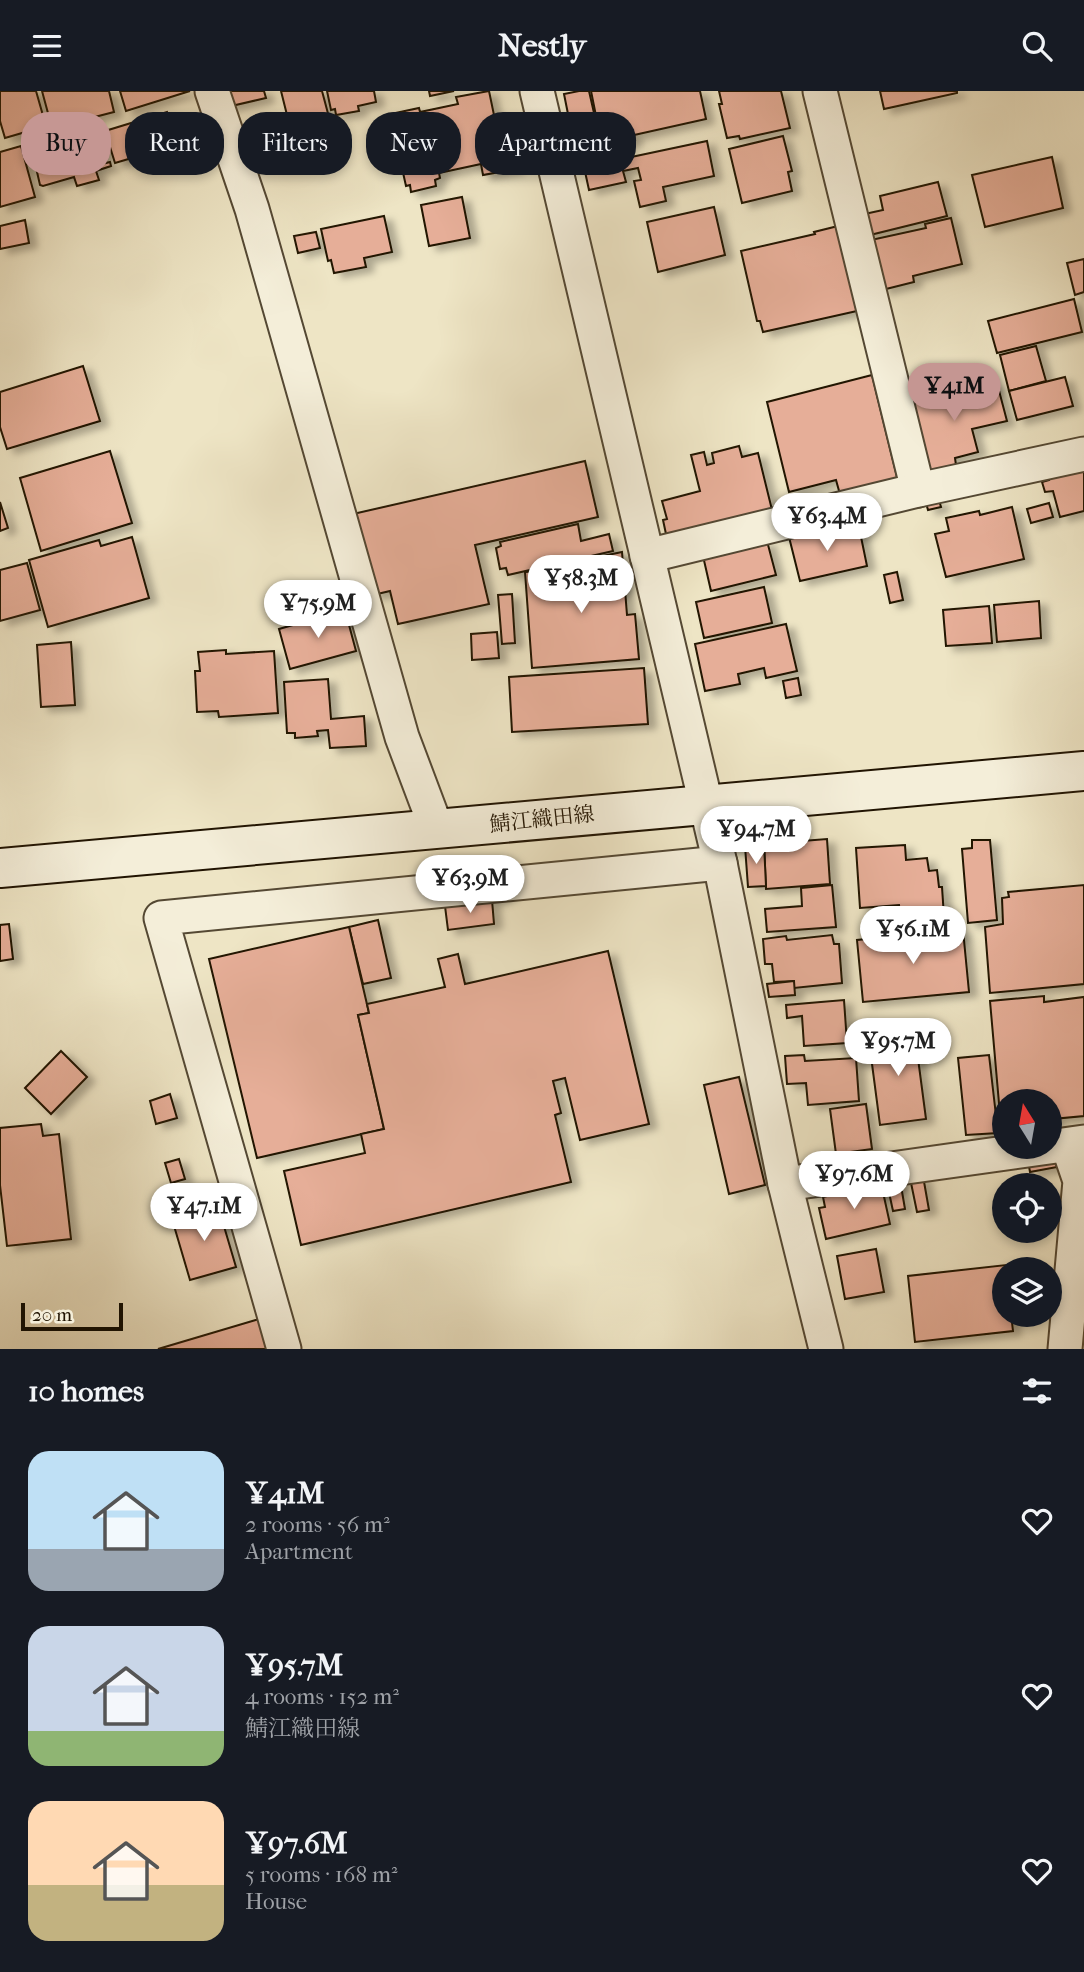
<!DOCTYPE html>
<html lang="en">
<head>
<meta charset="utf-8">
<style>
  :root { --surface:#171b24; --page:#242831; --text:#f1f3f6; --muted:#9ea1a6; --accent:#c59692 }
  body { margin:0; font-family:"IM FELL French Canon","Noto Serif JP",serif; background:var(--page); color:var(--text); height:100vh; display:flex; flex-direction:column; font-size:26px; white-space:nowrap }
  * { box-sizing:border-box; margin:0 }
  p { font-size:23px; color:var(--muted) }
  .icon { flex:none; width:38px; height:38px; fill:none; stroke:currentColor; stroke-width:2; stroke-linecap:round; stroke-linejoin:round }
  .map { position:relative; height:1258px; overflow:hidden }
  .sheet { display:flex; flex-direction:column; background:var(--surface); flex:1 }
  .sheet>* { flex:none }
  .top-card { position:absolute; left:21px; top:21px; width:700px; height:63px; display:flex; gap:14px }
  .needle { width:46px; rotate:349deg }
  .buttons { position:absolute; left:992px; top:998px; display:grid; gap:14px }
  .buttons a { display:grid; place-items:center; width:70px; height:70px; border-radius:50%; background:var(--surface); box-shadow:0 4px 10px #0003; font-size:35px }
  .scale { position:absolute; left:21px; bottom:18px; width:102px; box-sizing:border-box; padding-left:7px; border:4px solid #211402; border-top:0; font-size:19px; line-height:24px; white-space:nowrap; color:#211402; -webkit-text-stroke:5px #f4eed9; paint-order:stroke }
  .price { position:absolute; translate:-50% -60px; padding:0 16px; border-radius:24px; background:#fff; color:#222; font-size:23px; line-height:46px; filter:drop-shadow(0 2px 4px #0008) }
  .price::after { content:''; position:absolute; left:50%; top:42px; width:21px; height:16px; margin-left:-10px; background:inherit; clip-path:polygon(0 0,100% 0,50% 100%) }
  .price.selected { background:var(--accent); color:#111 }
  ul { padding:0; list-style:none }
  li { display:flex; align-items:center; gap:21px; height:175px; padding:0 28px }
  li span { display:grid; place-items:center; flex:none; width:196px; height:140px; border-radius:21px; color:#555 }
  li>.icon { margin-inline-start:auto }
  span .icon { width:84px; height:84px; fill:#fffc; stroke-width:1 }
  li b { font-size:30px }
  h2 { display:flex; justify-content:space-between; align-items:center; height:84px; padding:0 28px; font-size:30px }
  .tag { padding:0 24px; border-radius:28px; background:var(--surface); box-shadow:0 4px 10px #0003; font-size:24px; line-height:63px }
  .tag.selected { background:var(--accent); color:#111 }
  header { display:flex; justify-content:space-between; align-items:center; height:91px; padding:0 28px; background:var(--surface); font-size:32px; font-weight:800 }
  .map>svg:first-child { display:block }
  .building { fill:#e6ae98; stroke:#211402; stroke-width:2; filter:url(#shadow) }
  .lines { fill:none; stroke-linecap:round; stroke-linejoin:round }
  .minor-casing { stroke:#544833; stroke-width:37 }
  .secondary-casing { stroke:#211402; stroke-width:42 }
  .minor { stroke:#f4eed9; stroke-width:33 }
  .secondary { stroke:#f4eed9; stroke-width:38 }
  .labels { text-anchor:middle; dominant-baseline:central; stroke-width:5; stroke-linejoin:round; paint-order:stroke }
  .street-label { font-size:21px; fill:#211402; stroke:#f4eed9 }
</style>
</head>
<body>
<header><svg class="icon" aria-label="menu" viewBox="0 0 24 24"><path d="M4 6h16M4 12h16M4 18h16"/></svg>Nestly<svg class="icon" aria-label="search" viewBox="0 0 24 24"><circle cx="10" cy="10" r="6"/><path d="M15 15l6 6"/></svg></header>
<div class="map">
<svg width="1084" height="1258" viewBox="0 0 1084 1258">
  <defs>
    <filter id="shadow"><feDropShadow dx="8" dy="4.5" stdDeviation="3.5" flood-color="#0004"/></filter>
  </defs>
  <rect width="100%" height="100%" fill="#eee5c5"/>
  <filter id="stains"><feTurbulence type="fractalNoise" baseFrequency=".00286" numOctaves="4"/><feColorMatrix values="0 0 0 0 .2 0 0 0 0 .09 0 0 0 0 .02 0 0 0 .5 -.17"/></filter>
  <radialGradient id="worn" r=".72"><stop offset=".6" stop-color="#630" stop-opacity="0"/><stop offset="1" stop-color="#630" stop-opacity=".3"/></radialGradient>
  <!-- building -->
  <g class="building">
    <path d="M0,0H36L46,35L5,47L0,30Z"/>
    <path d="M42,0H109L114,21L52,37Z"/>
    <path d="M120,0H190L126,20Z"/>
    <path d="M223,0H264L266,7L227,16Z"/>
    <path d="M281,0H322L330,30L291,40Z"/>
    <path d="M327,0H374L376,11L358,15L359,20L336,24L335,18L331,19Z"/>
    <path d="M429,0H454L430,5Z"/>
    <path d="M489,0L495,29L500,27L504,44L509,43L516,78L483,84L481,73L439,82L440,87L435,89L436,95L411,101L410,94L406,95L396,50L392,51L386,24L419,17L420,21L458,13L456,6Z"/>
    <path d="M579,0H589L594,22L569,28L564,3Z"/>
    <path d="M591,0H700L706,28L634,44L635,49L609,54L604,28L597,30Z"/>
    <path d="M719,0H781L790,37L740,48L739,45L727,47L719,13H722Z"/>
    <path d="M880,0H957V2L884,18Z"/>
    <path d="M167,21L176,54L115,72L105,40Z"/>
    <path d="M101,43L107,62L103,63L106,72L110,71L111,75L96,80L99,89L77,95L74,86L43,95L40,94L32,59L73,47L74,51Z"/>
    <path d="M783,45L792,80L788,81L792,100L742,112L729,58Z"/>
    <path d="M707,50L714,85L663,96L666,110L640,116L634,90L641,89L638,77L623,80L626,91L589,99L584,76Z"/>
    <path d="M21,55L35,106L0,116V61Z"/>
    <path d="M1052,66L1063,117L985,136L972,84Z"/>
    <path d="M938,91L947,125L866,145L860,124L883,119L880,105Z"/>
    <path d="M462,106L470,147L429,155L421,114Z"/>
    <path d="M714,116L725,164L658,181L647,131Z"/>
    <path d="M384,125L392,161L364,167L366,176L334,182L331,169L328,170L321,138Z"/>
    <path d="M951,127L962,173L913,185L914,191L882,199L871,149L926,137L925,133Z"/>
    <path d="M25,129L29,152L0,158V135Z"/>
    <path d="M838,135L857,220L763,241L760,230H757L741,160L815,143L814,141Z"/>
    <path d="M316,141L320,157L298,162L294,145Z"/>
    <path d="M1084,168V201L1075,204L1067,172Z"/>
    <path d="M1074,208L1082,241L997,262L988,230Z"/>
    <path d="M1036,255L1046,290L1009,300L1000,264Z"/>
    <path d="M83,275L100,330L7,358L0,336V301Z"/>
    <path d="M872,284L897,386L891,394L841,407L836,389L789,401L767,311Z"/>
    <path d="M1065,286L1073,315L1017,329L1009,300Z"/>
    <path d="M997,292L1007,330L972,338L978,361L955,367L956,374L925,381L908,309L963,296L964,300Z"/>
    <path d="M739,355L742,366L758,362L773,423L675,447L666,443L663,429L667,428L662,410L700,400L691,364L704,361L707,374L714,372L712,362Z"/>
    <path d="M110,360L132,432L41,460L20,387Z"/>
    <path d="M585,370L598,426L475,454L489,513L398,533L390,500L373,504L353,423Z"/>
    <path d="M1084,376V420L1060,426L1053,400L1045,401L1042,391L1049,389L1048,384Z"/>
    <path d="M939,409L941,416L928,419L926,412Z"/>
    <path d="M0,411L8,437L0,440Z"/>
    <path d="M1049,412L1053,426L1031,432L1027,418Z"/>
    <path d="M1012,416L1024,468L946,486L935,443L949,440L946,427L979,420L980,424Z"/>
    <path d="M578,433L581,450L609,443L613,460L508,484L506,477L500,478L496,457L501,455L500,451Z"/>
    <path d="M839,434L842,445L860,441L867,475L800,490L789,446Z"/>
    <path d="M132,446L149,507L48,536L29,469L99,449L101,455Z"/>
    <path d="M767,450L776,484L711,500L703,465Z"/>
    <path d="M622,461L627,524L635,523L639,568L532,577L525,481L575,478L574,471Z"/>
    <path d="M27,472L40,519L0,530V479Z"/>
    <path d="M897,481L903,509L890,512L884,484Z"/>
    <path d="M764,496L772,532L704,547L696,511Z"/>
    <path d="M512,503L515,552L502,553L498,504Z"/>
    <path d="M1039,510L1041,547L997,551L994,514Z"/>
    <path d="M989,515L992,552L946,555L943,519Z"/>
    <path d="M345,519L356,560L290,578L279,538Z"/>
    <path d="M786,533L797,580L766,587L764,577L738,583L740,593L705,600L695,553Z"/>
    <path d="M497,541L499,567L472,569L471,543Z"/>
    <path d="M71,551L75,614L41,616L37,554Z"/>
    <path d="M226,559V563L274,560L278,622L219,626L218,620L197,621L195,580H200L198,561Z"/>
    <path d="M644,577L648,633L512,641L509,586Z"/>
    <path d="M798,587L801,604L786,607L783,590Z"/>
    <path d="M328,588L331,628L364,625L366,655L330,657L328,639L317,640L318,645L295,647V642H287L284,591Z"/>
    <path d="M827,748L830,793L766,798L764,753Z"/>
    <path d="M972,749H990L997,829L968,832L962,758L972,757Z"/>
    <path d="M764,753L766,795L748,796L745,755Z"/>
    <path d="M905,754L906,769L927,767L929,780L937,779L939,796H942L944,826L901,829L899,814L860,817L856,757Z"/>
    <path d="M832,794L836,836L767,841L765,818L802,815L801,797Z"/>
    <path d="M1084,794V893L990,902L985,836L1003,833L1002,807L1009,806L1008,801Z"/>
    <path d="M492,809L494,833L448,839L445,815Z"/>
    <path d="M378,829L391,887L363,893L349,836Z"/>
    <path d="M9,833L13,868L0,870V834Z"/>
    <path d="M349,836L369,922L358,924L384,1038L257,1067L209,868Z"/>
    <path d="M963,839L969,901L863,911L857,849Z"/>
    <path d="M832,844L834,853H839L842,892L794,897V890L774,891L772,873H765L763,848L786,845L787,849Z"/>
    <path d="M608,860L649,1033L580,1049L565,987L553,990L561,1022L555,1024L571,1091L301,1154L284,1080L365,1062L361,1043L384,1038L358,924L369,922L367,913L445,896L438,868L458,863L465,893Z"/>
    <path d="M794,890L795,904L769,906L767,893Z"/>
    <path d="M1044,905V911L1084,906V1025L1053,1028V1032H1050V1010H1004V1035H1001L990,910Z"/>
    <path d="M844,909L847,952L804,955L802,925L787,927L786,914Z"/>
    <path d="M914,937L926,1028L880,1034L869,950L892,947L891,940Z"/>
    <path d="M61,960L87,986L51,1023L25,997Z"/>
    <path d="M804,964L805,970L856,967L859,1010L808,1014L806,992L787,993L785,965Z"/>
    <path d="M989,964L998,1042L966,1044L958,967Z"/>
    <path d="M739,986L765,1094L729,1103L704,994Z"/>
    <path d="M170,1003L177,1027L156,1033L150,1010Z"/>
    <path d="M866,1013L872,1058L836,1063L830,1018Z"/>
    <path d="M41,1033L43,1045L59,1043L71,1148L7,1155L0,1094V1037Z"/>
    <path d="M1054,1065L1057,1076L1030,1081L1028,1070Z"/>
    <path d="M179,1068L185,1088L171,1092L165,1072Z"/>
    <path d="M923,1085L929,1119L917,1121L910,1087Z"/>
    <path d="M900,1089L905,1118L893,1120L887,1092Z"/>
    <path d="M881,1092L890,1133L826,1148L819,1117L825,1116L823,1106Z"/>
    <path d="M218,1115L236,1176L190,1189L172,1128Z"/>
    <path d="M876,1158L884,1201L845,1208L837,1165Z"/>
    <path d="M1006,1174L1004,1223H1011L1013,1240L915,1251L908,1185Z"/>
    <path d="M259,1228L268,1258H158Z"/>
  </g>
  <g class="lines">
    <!-- minor casing -->
    <g class="minor-casing">
      <g id="minor">
        <path d="M212,0L252,118L402,646L437,739"/>
        <path d="M537,0L720,772L785,1093L826,1258"/>
        <path d="M820,0L918,399"/>
        <path d="M647,465L918,399L1084,363"/>
        <path d="M785,1093L1084,1051"/>
        <path d="M284,1258L161,827L720,772"/>
        <path d="M1065,1258L1080,1090L1068,1055"/>
      </g>
    </g>
    <!-- secondary casing -->
    <g class="secondary-casing">
      <path id="secondary" d="M0,777C361,745 722,710 1084,680"/>
    </g>
    <!-- minor -->
    <use href="#minor" class="minor"/>
    <!-- secondary -->
    <use href="#secondary" class="secondary"/>
  </g>
  <g class="labels">
    <!-- street labels -->
    <g class="street-label">
      <text transform="translate(542 728) rotate(-6)">鯖江織田線</text>
    </g>
  </g>
  <rect width="100%" height="100%" filter="url(#stains)"/>
  <rect width="100%" height="100%" fill="url(#worn)"/>
</svg>
<div class="buttons">
<a><svg class="needle" viewBox="-14 -14 28 28"><path d="M0-13l5 13h-10z" fill="#e53935"/><path d="M0 13l5-13h-10z" fill="#9ea1a6"/></svg></a>
<a><svg class="icon" aria-label="locate" viewBox="0 0 24 24"><circle cx="12" cy="12" r="6"/><path d="M12 2v4M12 18v4M2 12h4M18 12h4"/></svg></a>
<a><svg class="icon" aria-label="layers" viewBox="0 0 24 24"><path d="M12 4l9 5-9 5-9-5zM3 14l9 5 9-5"/></svg></a>
</div>
<div class="scale">20 m</div>
<b class="price selected" style="left:954px;top:332px">¥41M</b>
<b class="price" style="left:827px;top:462px">¥63.4M</b>
<b class="price" style="left:581px;top:524px">¥58.3M</b>
<b class="price" style="left:318px;top:549px">¥75.9M</b>
<b class="price" style="left:756px;top:775px">¥94.7M</b>
<b class="price" style="left:470px;top:824px">¥63.9M</b>
<b class="price" style="left:913px;top:875px">¥56.1M</b>
<b class="price" style="left:898px;top:987px">¥95.7M</b>
<b class="price" style="left:854px;top:1120px">¥97.6M</b>
<b class="price" style="left:204px;top:1152px">¥47.1M</b>
<div class="top-card">
<a class="tag selected">Buy</a>
<a class="tag">Rent</a>
<a class="tag">Filters</a>
<a class="tag">New</a>
<a class="tag">Apartment</a>
</div>
</div>
<section class="sheet">
<h2>10 homes<svg class="icon" aria-label="filters" viewBox="0 0 24 24"><path d="M4 7h16M4 17h16"/><circle cx="9" cy="7" r="2"/><circle cx="15" cy="17" r="2"/></svg></h2>
<ul>
<li><span style="background:linear-gradient(#bfe0f5 70%,#9aa5b1 0)"><svg class="icon" aria-label="home" viewBox="0 0 24 24"><path d="M3 11l9-7 9 7M6 9v11h12V9"/></svg></span><div><b>¥41M</b><p>2 rooms · 56 m²</p><p>Apartment</p></div><svg class="icon" aria-label="heart" viewBox="0 0 24 24"><path d="M12 20l-8-8c-3-5 5-10 8-4 3-6 11-1 8 4z"/></svg></li>
<li><span style="background:linear-gradient(#c9d6e8 75%,#8fb573 0)"><svg class="icon" aria-label="home" viewBox="0 0 24 24"><path d="M3 11l9-7 9 7M6 9v11h12V9"/></svg></span><div><b>¥95.7M</b><p>4 rooms · 152 m²</p><p>鯖江織田線</p></div><svg class="icon" aria-label="heart" viewBox="0 0 24 24"><path d="M12 20l-8-8c-3-5 5-10 8-4 3-6 11-1 8 4z"/></svg></li>
<li><span style="background:linear-gradient(#ffd9b3 60%,#c2b280 0)"><svg class="icon" aria-label="home" viewBox="0 0 24 24"><path d="M3 11l9-7 9 7M6 9v11h12V9"/></svg></span><div><b>¥97.6M</b><p>5 rooms · 168 m²</p><p>House</p></div><svg class="icon" aria-label="heart" viewBox="0 0 24 24"><path d="M12 20l-8-8c-3-5 5-10 8-4 3-6 11-1 8 4z"/></svg></li>
</ul>
</section>
</body>
</html>
